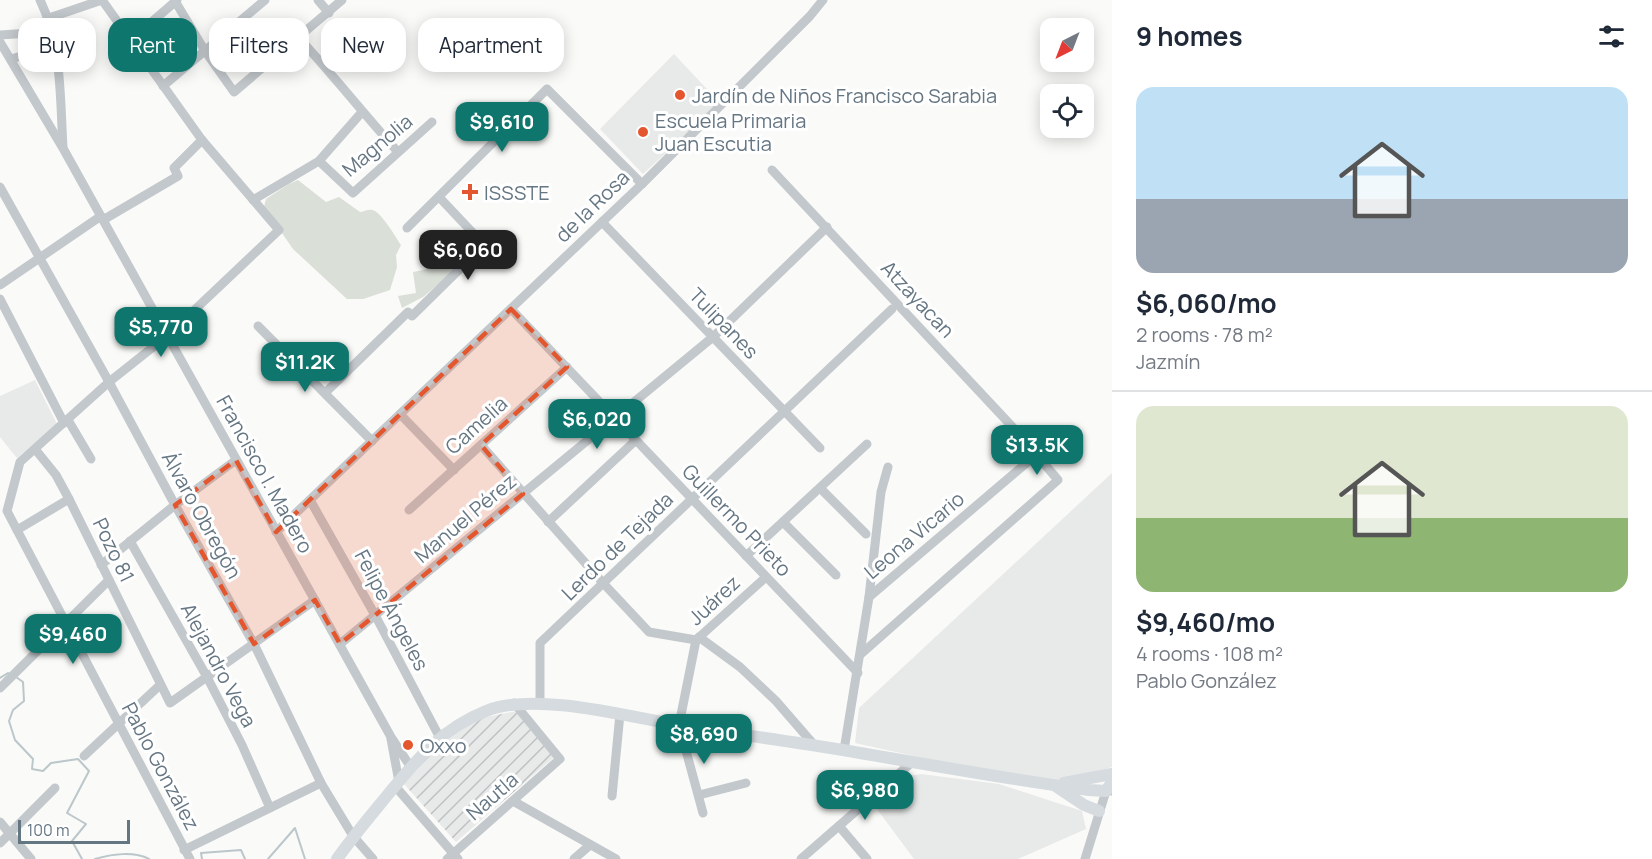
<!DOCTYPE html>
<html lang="en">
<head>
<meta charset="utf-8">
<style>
  :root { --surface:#fff; --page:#f6f6f7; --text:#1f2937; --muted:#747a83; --line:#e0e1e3; --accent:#0f766e }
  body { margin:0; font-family:Manrope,sans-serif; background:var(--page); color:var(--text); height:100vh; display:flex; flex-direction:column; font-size:22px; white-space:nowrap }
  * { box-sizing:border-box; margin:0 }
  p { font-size:20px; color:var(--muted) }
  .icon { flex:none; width:33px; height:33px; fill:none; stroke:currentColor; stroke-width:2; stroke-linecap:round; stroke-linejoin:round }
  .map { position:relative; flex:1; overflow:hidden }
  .sheet { display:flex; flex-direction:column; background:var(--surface); width:540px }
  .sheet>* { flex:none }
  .guide { position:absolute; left:18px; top:18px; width:570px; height:54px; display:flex; gap:12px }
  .needle { width:39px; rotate:222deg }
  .buttons { position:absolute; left:1040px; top:18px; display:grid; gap:12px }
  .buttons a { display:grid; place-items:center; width:54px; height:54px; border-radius:12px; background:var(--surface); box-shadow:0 3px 15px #0003; font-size:30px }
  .scale { position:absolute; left:18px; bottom:15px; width:112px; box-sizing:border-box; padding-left:6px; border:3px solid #657683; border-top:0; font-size:16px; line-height:21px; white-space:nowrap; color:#657683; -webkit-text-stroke:4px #fff; paint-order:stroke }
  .price { position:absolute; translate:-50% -51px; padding:0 14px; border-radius:12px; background:var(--accent); color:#fff; font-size:20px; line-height:39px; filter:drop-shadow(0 2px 3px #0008) }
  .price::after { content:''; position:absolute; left:50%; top:36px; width:18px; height:14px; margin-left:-9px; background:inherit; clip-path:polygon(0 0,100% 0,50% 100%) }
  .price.on { background:#222; color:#fff }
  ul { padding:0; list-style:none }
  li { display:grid; align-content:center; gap:12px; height:318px; padding:0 24px }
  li+li { border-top:2px solid var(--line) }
  li span { display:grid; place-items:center; height:186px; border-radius:18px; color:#555 }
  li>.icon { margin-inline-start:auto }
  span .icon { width:108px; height:108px; fill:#fffc; stroke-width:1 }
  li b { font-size:26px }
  h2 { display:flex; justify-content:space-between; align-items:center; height:72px; padding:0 24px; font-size:26px }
  .tag { padding:0 21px; border-radius:18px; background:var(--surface); box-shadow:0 3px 15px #0003; font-size:21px; line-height:54px }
  .tag.on { background:var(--accent); color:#fff }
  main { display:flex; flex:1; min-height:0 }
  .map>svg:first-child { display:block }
  .built { fill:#e8e9e9 }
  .industrial { fill:url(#industrial-furrows) }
  .park { fill:#dadfd7 }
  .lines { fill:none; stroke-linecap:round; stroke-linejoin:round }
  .stream { stroke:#bbc7cb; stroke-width:2 }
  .minor { stroke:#c3c8cc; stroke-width:9 }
  .major { stroke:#d6dbdf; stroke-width:12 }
  .marked { fill:#e4572e; fill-opacity:0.2; stroke:#e4572e; stroke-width:4.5; stroke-dasharray:12 8; stroke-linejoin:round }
  .poi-dot { fill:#e4572e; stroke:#fff; stroke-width:2 }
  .labels { text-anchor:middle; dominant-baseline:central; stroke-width:6; stroke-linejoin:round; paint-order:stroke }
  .poi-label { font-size:20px; fill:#657683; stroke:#fff; text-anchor:start }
  .street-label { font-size:20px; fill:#657683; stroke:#fff }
</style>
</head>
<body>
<main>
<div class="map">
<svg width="1112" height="859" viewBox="0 0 1112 859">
  <defs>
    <pattern id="industrial-furrows" width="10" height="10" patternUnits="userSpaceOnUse" patternTransform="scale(1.5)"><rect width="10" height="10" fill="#e8e9e9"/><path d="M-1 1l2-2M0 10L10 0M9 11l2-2" fill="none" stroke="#c0c1c2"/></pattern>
  </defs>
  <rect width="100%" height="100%" fill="#fafaf8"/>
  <!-- built -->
  <g class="built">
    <path d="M674,54L720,103L643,174L600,129Z"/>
    <path d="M35,380L57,424L17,458L0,437V396Z"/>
    <path d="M1112,473V767L1090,775L1062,780L1032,782L855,743L859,708Z"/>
    <path d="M921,774L999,784L1082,811L1086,829L1018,859H914L874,805L902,777Z"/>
  </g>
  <!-- industrial -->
  <path class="industrial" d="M522,710L559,753L456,842L404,784L432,752L476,719Z"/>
  <!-- park -->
  <g class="park">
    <path d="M298,180L326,202L339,197L360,212C365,211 370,208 375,211C384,217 395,236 401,245L396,255L397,267L390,290L363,299H347L293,249L264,207L266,199L289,184Z"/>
    <path d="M466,261L423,297L402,308L398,296L416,293L413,272Z"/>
  </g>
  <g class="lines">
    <!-- stream -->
    <g class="stream">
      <path d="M16,677L23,682L24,701L13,710L9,721L15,740L33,759L32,769L43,771L51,763L78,759L89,771L67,813L86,824L72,841L82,859"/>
      <path d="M0,678L8,673L11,675"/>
      <path d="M95,859C111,854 134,851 149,859"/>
      <path d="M202,859L201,853L241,850L245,859"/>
      <path d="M268,859L295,828L305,859"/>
    </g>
    <!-- minor -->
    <g class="minor">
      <path d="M40,0C62,45 60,98 63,147"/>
      <path d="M102,0L202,140L279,230L167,336L109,382L20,462L7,511L190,859"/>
      <path d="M318,0L329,13"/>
      <path d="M175,1L205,51L234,92L342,0"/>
      <path d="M49,18L102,0"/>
      <path d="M0,35L30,33"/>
      <path d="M299,38C333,75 364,114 398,152"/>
      <path d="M131,40L177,0"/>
      <path d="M0,42L64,150L391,737L410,766"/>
      <path d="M11,59L56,46"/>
      <path d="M163,86L265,0"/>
      <path d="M319,161L353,193L432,122"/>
      <path d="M772,170L1019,434L1058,480L861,654"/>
      <path d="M0,187L109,382L175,505L254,644L321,783L353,836L373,859"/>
      <path d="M253,200L319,161L362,112"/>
      <path d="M103,220L178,176L174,168L202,140"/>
      <path d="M602,222L820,448"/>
      <path d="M407,228L547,89L642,184"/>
      <path d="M0,285L101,216"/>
      <path d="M0,299L64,423"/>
      <path d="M511,309L858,673"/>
      <path d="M412,316L477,252L478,241L473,233L439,197"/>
      <path d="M258,326L372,441"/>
      <path d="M325,393L408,312"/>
      <path d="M400,414L454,470"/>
      <path d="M68,420L91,459"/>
      <path d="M481,445L603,583L649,632L696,640"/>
      <path d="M35,449L56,475L69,499L170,703L315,600"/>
      <path d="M820,488L866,534"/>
      <path d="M310,500L375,615L440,738"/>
      <path d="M409,510L567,367"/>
      <path d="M548,522L636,440"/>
      <path d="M783,522L836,575"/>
      <path d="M17,530L69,499"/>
      <path d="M276,532L642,184L810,16L823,0"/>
      <path d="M130,541L207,677L242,745L270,808"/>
      <path d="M746,556L867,444"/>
      <path d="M101,565L175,505L236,460"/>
      <path d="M869,597L1037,454"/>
      <path d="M699,637L740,667L776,701L815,746"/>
      <path d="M340,644L713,337L827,227"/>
      <path d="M0,688L109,580"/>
      <path d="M540,704V643L892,309"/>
      <path d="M391,739L399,782"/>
      <path d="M844,750L869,597L881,492L888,467"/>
      <path d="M84,756L160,685"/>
      <path d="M395,786L458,859"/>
      <path d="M699,795L746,783"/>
      <path d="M612,796L620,714"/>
      <path d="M513,801L616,859"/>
      <path d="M703,813L679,725L696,640L766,577"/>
      <path d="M0,822L31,859"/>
      <path d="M839,826L867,859"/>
      <path d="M0,843L55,788"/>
      <path d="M184,850L321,783"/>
      <path d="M447,859L560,759L514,703"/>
      <path d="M574,859L590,845"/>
      <path d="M801,859L911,763"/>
      <path d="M1085,859L1106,791H1111"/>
    </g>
    <!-- major -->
    <g class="major">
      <path d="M1064,783L1112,774"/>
      <path d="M1057,787L1084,805L1099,811"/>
      <path d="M337,859C354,835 372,814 390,792C419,757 443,728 486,711C534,691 630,717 682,726C736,734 789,741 843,750C925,764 1006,779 1089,790L1106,791L1112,782"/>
    </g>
  </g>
  <!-- marked area -->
  <path class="marked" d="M511,309L567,367L481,445L523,494L340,644L315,600L254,644L175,505L236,460L276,532Z"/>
  <!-- markers -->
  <g class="poi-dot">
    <circle cx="680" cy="95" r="6"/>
    <circle cx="643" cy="132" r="6"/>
    <path d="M467 183h6v6h6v6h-6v6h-6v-6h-6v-6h6z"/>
    <circle cx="408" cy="745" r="6"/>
  </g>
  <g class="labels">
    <!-- poi labels -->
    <g class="poi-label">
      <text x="692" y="95">Jardín de Niños Francisco Sarabia</text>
      <text x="655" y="120">Escuela Primaria<tspan x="655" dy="23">Juan Escutia</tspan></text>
      <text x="484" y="192">ISSSTE</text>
      <text x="420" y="745">Oxxo</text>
    </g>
    <!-- street labels -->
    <g class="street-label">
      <text transform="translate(377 145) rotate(-40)">Magnolia</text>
      <text transform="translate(592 206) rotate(-44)">de la Rosa</text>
      <text transform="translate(918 299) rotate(47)">Atzayacan</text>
      <text transform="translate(724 323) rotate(46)">Tulipanes</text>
      <text transform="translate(476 425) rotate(-42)">Camelia</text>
      <text transform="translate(265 474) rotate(61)">Francisco I. Madero</text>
      <text transform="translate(202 515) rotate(61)">Álvaro Obregón</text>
      <text transform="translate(465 518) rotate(-40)">Manuel Pérez</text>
      <text transform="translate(737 520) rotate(46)">Guillermo Prieto</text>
      <text transform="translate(914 535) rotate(-40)">Leona Vicario</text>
      <text transform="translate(617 546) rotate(-44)">Lerdo de Tejada</text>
      <text transform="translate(114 550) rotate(64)">Pozo 81</text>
      <text transform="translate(714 600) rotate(-43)">Juárez</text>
      <text transform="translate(392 610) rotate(62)">Felipe Ángeles</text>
      <text transform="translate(219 665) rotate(62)">Alejandro Vega</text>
      <text transform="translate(161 766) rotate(62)">Pablo González</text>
      <text transform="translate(492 796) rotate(-41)">Nautla</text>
    </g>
  </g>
</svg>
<div class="buttons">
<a><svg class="needle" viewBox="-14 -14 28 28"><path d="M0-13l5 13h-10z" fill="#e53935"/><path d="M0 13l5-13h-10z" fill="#747a83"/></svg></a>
<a><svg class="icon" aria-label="locate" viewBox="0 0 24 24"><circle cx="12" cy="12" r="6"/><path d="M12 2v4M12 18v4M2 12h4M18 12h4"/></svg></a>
</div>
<div class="scale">100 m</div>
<b class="price" style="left:502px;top:153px">$9,610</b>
<b class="price on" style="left:468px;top:281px">$6,060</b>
<b class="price" style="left:161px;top:358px">$5,770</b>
<b class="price" style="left:305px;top:393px">$11.2K</b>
<b class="price" style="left:597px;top:450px">$6,020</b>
<b class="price" style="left:1037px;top:476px">$13.5K</b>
<b class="price" style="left:73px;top:665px">$9,460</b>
<b class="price" style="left:704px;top:765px">$8,690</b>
<b class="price" style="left:865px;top:821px">$6,980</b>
<div class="guide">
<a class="tag">Buy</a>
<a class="tag on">Rent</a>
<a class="tag">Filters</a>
<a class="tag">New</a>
<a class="tag">Apartment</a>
</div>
</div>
<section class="sheet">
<h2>9 homes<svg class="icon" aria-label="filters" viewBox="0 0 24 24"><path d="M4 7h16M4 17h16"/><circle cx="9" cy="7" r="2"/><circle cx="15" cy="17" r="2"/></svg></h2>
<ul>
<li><span style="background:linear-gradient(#bfe0f5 60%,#9aa5b1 0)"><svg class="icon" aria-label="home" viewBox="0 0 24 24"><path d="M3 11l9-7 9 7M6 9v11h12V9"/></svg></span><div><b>$6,060/mo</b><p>2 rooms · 78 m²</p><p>Jazmín</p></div></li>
<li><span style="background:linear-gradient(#dfe7d0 60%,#8fb573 0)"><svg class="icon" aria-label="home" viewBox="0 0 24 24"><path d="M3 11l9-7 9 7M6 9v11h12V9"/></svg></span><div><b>$9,460/mo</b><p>4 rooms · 108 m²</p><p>Pablo González</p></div></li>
</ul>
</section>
</main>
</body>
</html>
